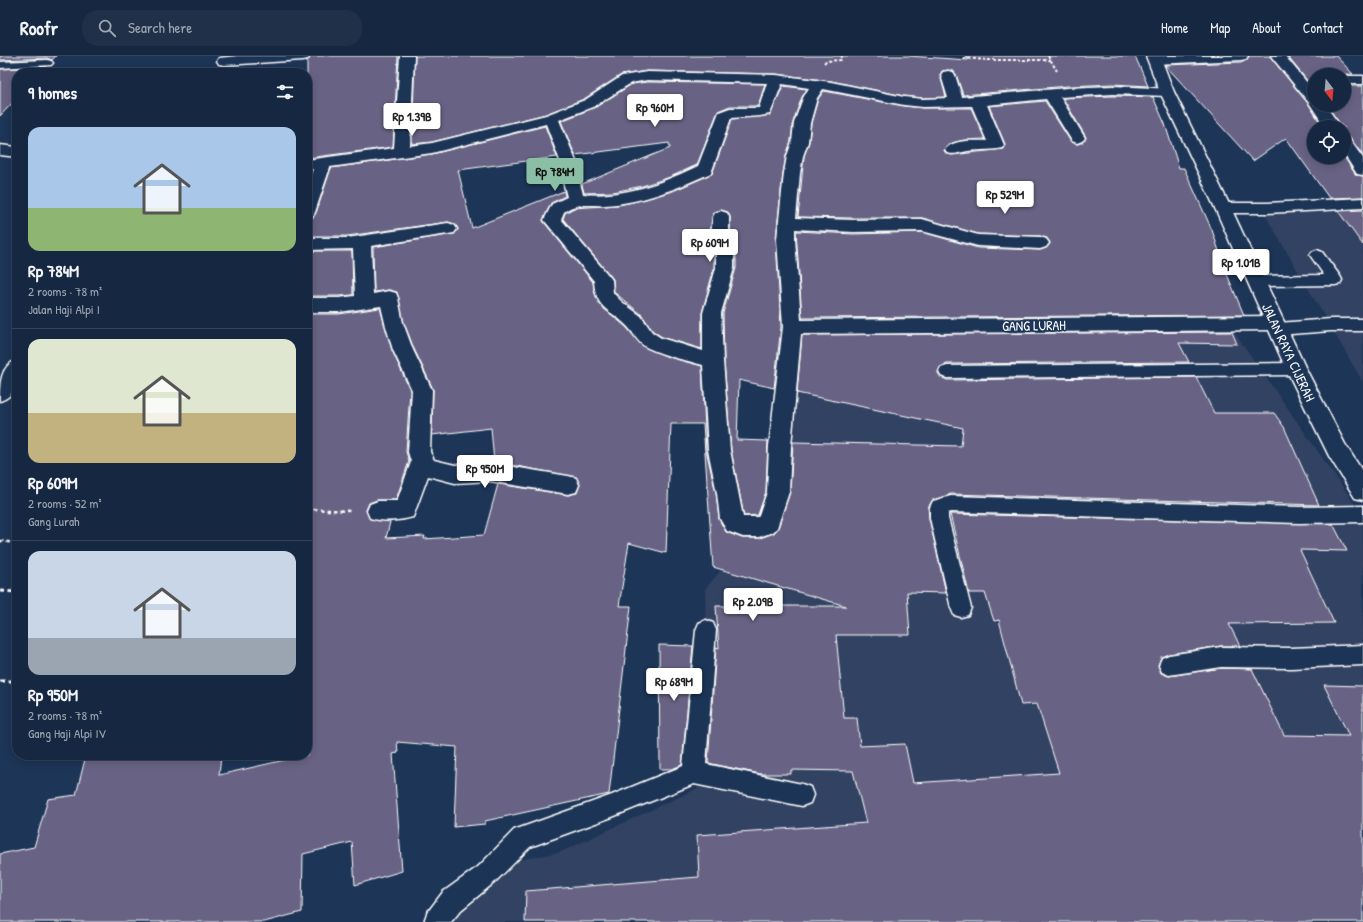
<!DOCTYPE html>
<html lang="en">
<head>
<meta charset="utf-8">
<style>
  :root { --surface:#162841; --page:#1f3048; --text:#f1f3f6; --muted:#9ea6b1; --line:#35445a; --accent:#8abfa5 }
  body { margin:0; font-family:"Patrick Hand",sans-serif; background:var(--page); color:var(--text); height:100vh; display:flex; flex-direction:column; font-size:15px; white-space:nowrap }
  * { box-sizing:border-box; margin:0 }
  p { font-size:13px; color:var(--muted) }
  .icon { flex:none; width:22px; height:22px; fill:none; stroke:currentColor; stroke-width:2; stroke-linecap:round; stroke-linejoin:round }
  .map { position:relative; flex:1; overflow:hidden }
  .side { position:absolute; left:12px; top:12px; width:300px; height:692px; display:flex; flex-direction:column; background:var(--surface); border-radius:16px; box-shadow:0 2px 10px #0003,0 0 0 1px var(--line) }
  .side>* { flex:none }
  .needle { width:26px; rotate:164deg }
  .tools { position:absolute; left:1307px; top:12px; display:grid; gap:8px }
  .tools a { display:grid; place-items:center; width:44px; height:44px; border-radius:50%; background:var(--surface); box-shadow:0 2px 10px #0003,0 0 0 1px var(--line); font-size:20px }
  .price { position:absolute; translate:-50% -34px; padding:0 9px; border-radius:4px; background:#fff; color:#222; font-size:13px; line-height:26px; filter:drop-shadow(0 1px 2px #0008) }
  .price::after { content:''; position:absolute; left:50%; top:24px; width:12px; height:9px; margin-left:-6px; background:inherit; clip-path:polygon(0 0,100% 0,50% 100%) }
  .price.current { background:var(--accent); color:#111 }
  ul { padding:0; list-style:none }
  li { display:grid; align-content:center; gap:8px; height:212px; padding:0 16px }
  li+li { border-top:1px solid var(--line) }
  li span { display:grid; place-items:center; height:124px; border-radius:12px; color:#555 }
  li>.icon { margin-inline-start:auto }
  span .icon { width:72px; height:72px; fill:#fffc; stroke-width:1 }
  li b { font-size:17px }
  h2 { display:flex; justify-content:space-between; align-items:center; height:48px; padding:0 16px; font-size:17px }
  header { display:flex; align-items:center; gap:24px; box-sizing:border-box; height:56px; padding:0 20px; background:var(--surface); border-bottom:1px solid var(--line) }
  header strong { font-size:19px }
  nav { display:flex; gap:22px; margin-inline-start:auto; font-size:14px }
  .search { width:280px; height:36px; background:var(--page); display:flex; align-items:center; gap:10px; box-sizing:border-box; padding:0 14px; border-radius:16px; color:var(--muted); font-size:15px }
  .map>svg:first-child { display:block }
  .built { fill:#334364 }
  .building { fill:#676484; stroke:#fff }
  .lines { fill:none; stroke-linecap:round; stroke-linejoin:round }
  .service-casing { stroke:#fff; stroke-width:3 }
  .minor-casing { stroke:#fff; stroke-width:3 }
  .secondary-casing { stroke:#fff; stroke-width:3 }
  .path-far2 { stroke:#fff; stroke-width:2; stroke-dasharray:3 2; stroke-linecap:butt }
  .path-far1 { stroke:#fff; stroke-width:2.5; stroke-dasharray:3.5 3; stroke-linecap:butt }
  .path { stroke:#fff; stroke-width:3; stroke-dasharray:5 3.5; stroke-linecap:butt }
  .service { fill:#1d3557; fill-rule:evenodd }
  .minor { fill:#1d3557; fill-rule:evenodd }
  .secondary { fill:#1d3557; fill-rule:evenodd }
  .labels { text-anchor:middle; dominant-baseline:central; stroke-width:3; stroke-linejoin:round; paint-order:stroke }
  .street-label { font-size:14px; fill:#fff; stroke:#1d3557 }
</style>
</head>
<body>
<header>
<strong>Roofr</strong>
<div class="search"><svg class="icon" aria-label="search" viewBox="0 0 24 24"><circle cx="10" cy="10" r="6"/><path d="M15 15l6 6"/></svg>Search here</div>
<nav><a>Home</a><a>Map</a><a>About</a><a>Contact</a></nav>
</header>
<div class="map">
<svg width="1363" height="866" viewBox="0 0 1363 866">
  <rect width="100%" height="100%" fill="#1d3557"/>
  <filter id="ink" filterUnits="userSpaceOnUse"><feTurbulence type="fractalNoise" baseFrequency=".025" numOctaves="2"/><feDisplacementMap in="SourceGraphic" scale="8" xChannelSelector="R" yChannelSelector="G"/><feConvolveMatrix kernelMatrix="1 2 1 2 8 2 1 2 1" color-interpolation-filters="sRGB"/></filter>
  <g filter="url(#ink)">
    <!-- built -->
    <g class="built">
      <path d="M1261,152L1363,153V326Z"/>
      <path d="M803,272L1232,273L1363,460V866H422L471,813L561,796L709,727L705,533L780,444Z"/>
    </g>
    <!-- building -->
    <g class="building">
      <path d="M0,0H56L52,4L47,2L0,4Z"/>
      <path d="M311,0H398L393,91L307,102V5Z"/>
      <path d="M415,0H908L968,4L966,0H1135L1148,30L1113,28L1068,30L963,39L956,18L953,15L948,14L942,15L940,19L946,41L923,42L904,40L831,25L776,18L647,15L621,19L584,43L546,58L432,86L412,88Z"/>
      <path d="M1249,0H1270L1309,49L1323,71H1314V101H1344L1356,119L1363,120V141L1329,142L1286,82L1253,105L1165,9L1241,6L1246,4Z"/>
      <path d="M1287,0H1336L1353,18L1314,19V33Z"/>
      <path d="M46,11L40,17H17V42L0,60V13Z"/>
      <path d="M647,26L765,28L758,50H730L718,55L697,109L670,121L642,130L613,136L584,137L582,128L670,92L669,87L575,99L561,65L596,51L632,28Z"/>
      <path d="M783,30L807,33L802,41L793,66L791,86L786,100L783,117L776,183L781,271L774,332L739,324L737,384L768,385L766,436L758,459L744,460L731,394L724,305L723,257L736,212V198L730,185V161L728,156L721,154L715,156L712,161L710,180L711,190L714,198V212L702,257V293L662,281L653,275L642,259L614,236L613,223L563,163L565,157L574,152L619,149L646,143L673,135L712,118L732,63L770,59Z"/>
      <path d="M1344,30H1363V99L1350,82L1344,80V71H1342L1327,49H1344Z"/>
      <path d="M824,35L904,50L923,52H971L985,83L964,84L952,87L944,94L947,98L952,99L1003,93L1005,88L989,50L1045,45L1071,86L1078,88L1083,86L1086,81L1063,42L1113,40L1153,41L1165,68L1179,112H1184L1212,174L1226,216L1244,259L802,262L796,175L853,178L922,176L978,192L1040,194L1046,192L1050,187L1047,182L1040,180L978,178L922,162H853L798,161L804,100L809,86L811,67L818,43Z"/>
      <path d="M545,70L557,101L458,114L472,172L564,135L565,140L551,147L543,165L593,226L594,235L600,249L626,271L644,291L668,301L702,310L706,394L716,437L719,463L726,476L742,482H760L774,477L778,472L790,436L793,386L961,390L963,372L797,337L802,279L1232,276L1237,288L1179,287L1189,306L947,308L940,311L938,317L941,321L947,324L1196,321L1214,357H1274L1284,371L1319,449L951,438L933,444L928,451L929,462L946,537L907,536L910,579H836L844,662H857L860,690L905,688L913,727L1059,717L1037,648L1021,649L999,564L994,565L985,537H969L950,458L1333,468L1347,495L1300,494L1334,567L1229,568L1240,590H1221L1169,598L1161,601L1158,610L1161,617L1169,620L1221,612L1252,613L1284,679L1349,680L1324,629L1363,630V866H525L526,835L699,821L697,779L866,767L853,715L791,714V718H760L708,707L716,591L719,592L716,550H846L713,511L703,368H671L666,497L629,487L619,550H631L609,738L485,765V768L454,771L457,691L397,686L398,697L393,698L402,815L355,829L352,786L303,798L302,856L264,866H0V798L34,791L48,743L76,739L86,699H221L219,719L307,699V258H339L380,252L392,294L410,334L406,396L409,405L396,444H377L369,447L366,454L370,463L390,466L386,482L425,480L424,483L484,479L498,428L568,439L577,437L580,428L576,421L494,406L491,372L432,379L433,333L414,293L404,267L397,236L389,234L374,236L373,191L454,178L458,173L455,168L448,166L347,180H307V162L313,161L316,157L331,112L432,98Z"/>
      <path d="M1363,154V189L1338,155Z"/>
      <path d="M307,195H352L353,239L339,240H307Z"/>
      <path d="M659,589L693,590L682,709L672,713H660Z"/>
    </g>
    <g class="lines">
      <!-- service casing -->
      <g class="service-casing">
        <g id="service">
          <path d="M47,4L51,5L53,7L51,9L0,12V6Z"/>
          <path d="M1317,194L1322,196L1340,220L1342,224L1340,228L1335,229L1256,230L1251,229L1249,225L1251,221L1256,220L1324,219L1310,199L1312,196Z"/>
          <path d="M1331,263H1363V275H1331L1278,279L1272,277L1270,273L1272,269L1278,267Z"/>
          <path d="M1296,307L1302,309L1304,313L1302,317L1296,319L947,322L941,320L939,316L941,312L947,310Z"/>
          <path d="M951,440L1299,451L1363,450V466L1299,467L951,456L948,457V462L971,552L968,559L961,561L954,559L951,552L930,462V451L933,445Z"/>
          <path d="M706,564L713,567L716,574L706,708L802,728L810,731L813,739L810,747L802,750L694,728L612,761L530,791L495,826L461,854L451,866H424L427,857L443,836L479,810L514,774L612,739L683,710L696,574L699,567Z"/>
          <path d="M1363,589V609L1291,612L1221,611L1169,619L1162,616L1159,609L1162,602L1169,599L1221,591L1291,592Z"/>
        </g>
      </g>
      <!-- minor casing -->
      <g class="minor-casing">
        <g id="minor">
          <path d="M237,0H310L308,3L303,4L224,9L219,8L217,5L219,2Z"/>
          <path d="M400,0H414L410,90L432,87L546,59L585,44L622,20L647,16L776,19L831,26L904,41L923,43L948,42L941,19L943,16L948,15L953,16L955,19L962,41L1068,32L1113,30L1172,33L1174,36L1172,39L1167,40L1113,38L1060,41L1085,82L1082,85L1077,87L1072,85L1046,43L987,49L1004,89L1002,92C989,95 975,93 963,96C957,97 954,99 947,97L945,94C953,83 974,85 987,85L972,50L923,51L904,49L823,33L817,42L810,67L808,86L803,100L800,117L796,162L853,164L922,163L978,179L1040,181L1046,183L1049,187L1046,191L1040,193L978,190L922,175L853,176L795,173V183L801,264L1275,260L1282,262L1284,267L1282,272L1275,274L801,278L791,390L789,436L777,472L773,476L759,481H743L727,475L720,463L717,437L708,394L703,309C685,304 665,300 648,292C637,287 635,278 627,270C611,253 596,255 594,225L544,164L552,148L567,141L561,117L562,110L546,68L432,97L330,111L315,156L313,160L307,161V131L313,113L307,114V104L394,92ZM647,24L767,27L759,52H730L719,56L698,110C663,127 623,142 583,138L577,117L578,110L559,64L595,50L631,27ZM782,28L809,32L803,42L794,67L792,86L787,100L784,117L777,183L783,271L769,390L767,436L759,460L758,461H743L730,394L723,305L721,257L734,212V198L729,185V161L727,157L721,155L715,157L713,161L711,180L712,190L716,198V212L703,257V295L661,282L652,276L641,260L622,246L613,237L612,224L609,220L561,163L564,156C576,146 590,150 605,149C642,147 678,132 711,117L731,62L760,60L770,58Z"/>
          <path d="M1154,0H1248L1246,3L1241,4L1155,8L1150,7L1148,4L1150,1Z"/>
          <path d="M1271,0H1285L1314,35V49H1325L1341,71H1325L1310,48Z"/>
          <rect x="1344" y="20" width="19" height="8"/>
          <path d="M1344,81L1349,83L1363,102V119L1357,118L1344,98Z"/>
          <path d="M0,89L17,91V101L0,99Z"/>
          <path d="M1363,142V152L1267,157H1223L1217,156L1215,152L1217,148L1223,147H1267Z"/>
          <path d="M448,167L454,169L457,173L454,177L371,190L373,238L389,235L396,237L398,242L403,267L413,294L432,334L430,396L434,404L455,409L490,407L568,420L576,422L579,429L576,436L568,438L490,425L455,427L428,420L413,461C400,465 383,466 370,462L367,455L370,448L378,445H397L411,406L408,396L412,334L393,294L385,267L381,250L339,256H307V242H339L355,240L353,193L307,194V182H347Z"/>
          <path d="M17,304C17,321 19,339 0,345C0,328 0,310 17,304Z"/>
        </g>
      </g>
      <!-- secondary casing -->
      <g class="secondary-casing">
        <path id="secondary" d="M1146,0H1160L1174,36L1231,152L1306,313L1345,388L1363,416V444L1355,442L1329,400L1286,313L1215,152L1160,36Z"/>
      </g>
      <!-- path-far2 -->
      <g class="path-far2">
        <path d="M1048,0L1057,15"/>
        <path d="M963,2L988,4H1050"/>
        <path d="M824,7L826,5L841,4L842,0"/>
      </g>
      <!-- path-far1 -->
      <g class="path-far1">
        <path d="M307,453L351,455"/>
        <path d="M0,485L17,487"/>
      </g>
      <!-- path -->
      <g class="path">
        <path d="M0,535L17,536"/>
        <path d="M0,625H17"/>
      </g>
      <!-- service -->
      <use href="#service" class="service"/>
      <!-- minor -->
      <use href="#minor" class="minor"/>
      <!-- secondary -->
      <use href="#secondary" class="secondary"/>
    </g>
  </g>
  <g class="labels">
    <!-- street labels -->
    <g class="street-label">
      <text transform="translate(1034 269) rotate(-1)">GANG LURAH</text>
      <text transform="translate(1289 296) rotate(65)">JALAN RAYA CIJERAH</text>
    </g>
  </g>
</svg>
<div class="tools">
<a><svg class="needle" viewBox="-14 -14 28 28"><path d="M0-13l5 13h-10z" fill="#e53935"/><path d="M0 13l5-13h-10z" fill="#9ea6b1"/></svg></a>
<a><svg class="icon" aria-label="locate" viewBox="0 0 24 24"><circle cx="12" cy="12" r="6"/><path d="M12 2v4M12 18v4M2 12h4M18 12h4"/></svg></a>
</div>
<b class="price" style="left:655px;top:72px">Rp 960M</b>
<b class="price" style="left:412px;top:81px">Rp 1.39B</b>
<b class="price current" style="left:555px;top:136px">Rp 784M</b>
<b class="price" style="left:1005px;top:159px">Rp 529M</b>
<b class="price" style="left:710px;top:207px">Rp 609M</b>
<b class="price" style="left:1241px;top:227px">Rp 1.01B</b>
<b class="price" style="left:485px;top:433px">Rp 950M</b>
<b class="price" style="left:753px;top:566px">Rp 2.09B</b>
<b class="price" style="left:674px;top:646px">Rp 689M</b>
<section class="side">
<h2>9 homes<svg class="icon" aria-label="filters" viewBox="0 0 24 24"><path d="M4 7h16M4 17h16"/><circle cx="9" cy="7" r="2"/><circle cx="15" cy="17" r="2"/></svg></h2>
<ul>
<li><span style="background:linear-gradient(#a9c7e8 65%,#8fb573 0)"><svg class="icon" aria-label="home" viewBox="0 0 24 24"><path d="M3 11l9-7 9 7M6 9v11h12V9"/></svg></span><div><b>Rp 784M</b><p>2 rooms · 78 m²</p><p>Jalan Haji Alpi I</p></div></li>
<li><span style="background:linear-gradient(#dfe7d0 60%,#c2b280 0)"><svg class="icon" aria-label="home" viewBox="0 0 24 24"><path d="M3 11l9-7 9 7M6 9v11h12V9"/></svg></span><div><b>Rp 609M</b><p>2 rooms · 52 m²</p><p>Gang Lurah</p></div></li>
<li><span style="background:linear-gradient(#c9d6e8 70%,#9aa5b1 0)"><svg class="icon" aria-label="home" viewBox="0 0 24 24"><path d="M3 11l9-7 9 7M6 9v11h12V9"/></svg></span><div><b>Rp 950M</b><p>2 rooms · 78 m²</p><p>Gang Haji Alpi IV</p></div></li>
</ul>
</section>
</div>
</body>
</html>
